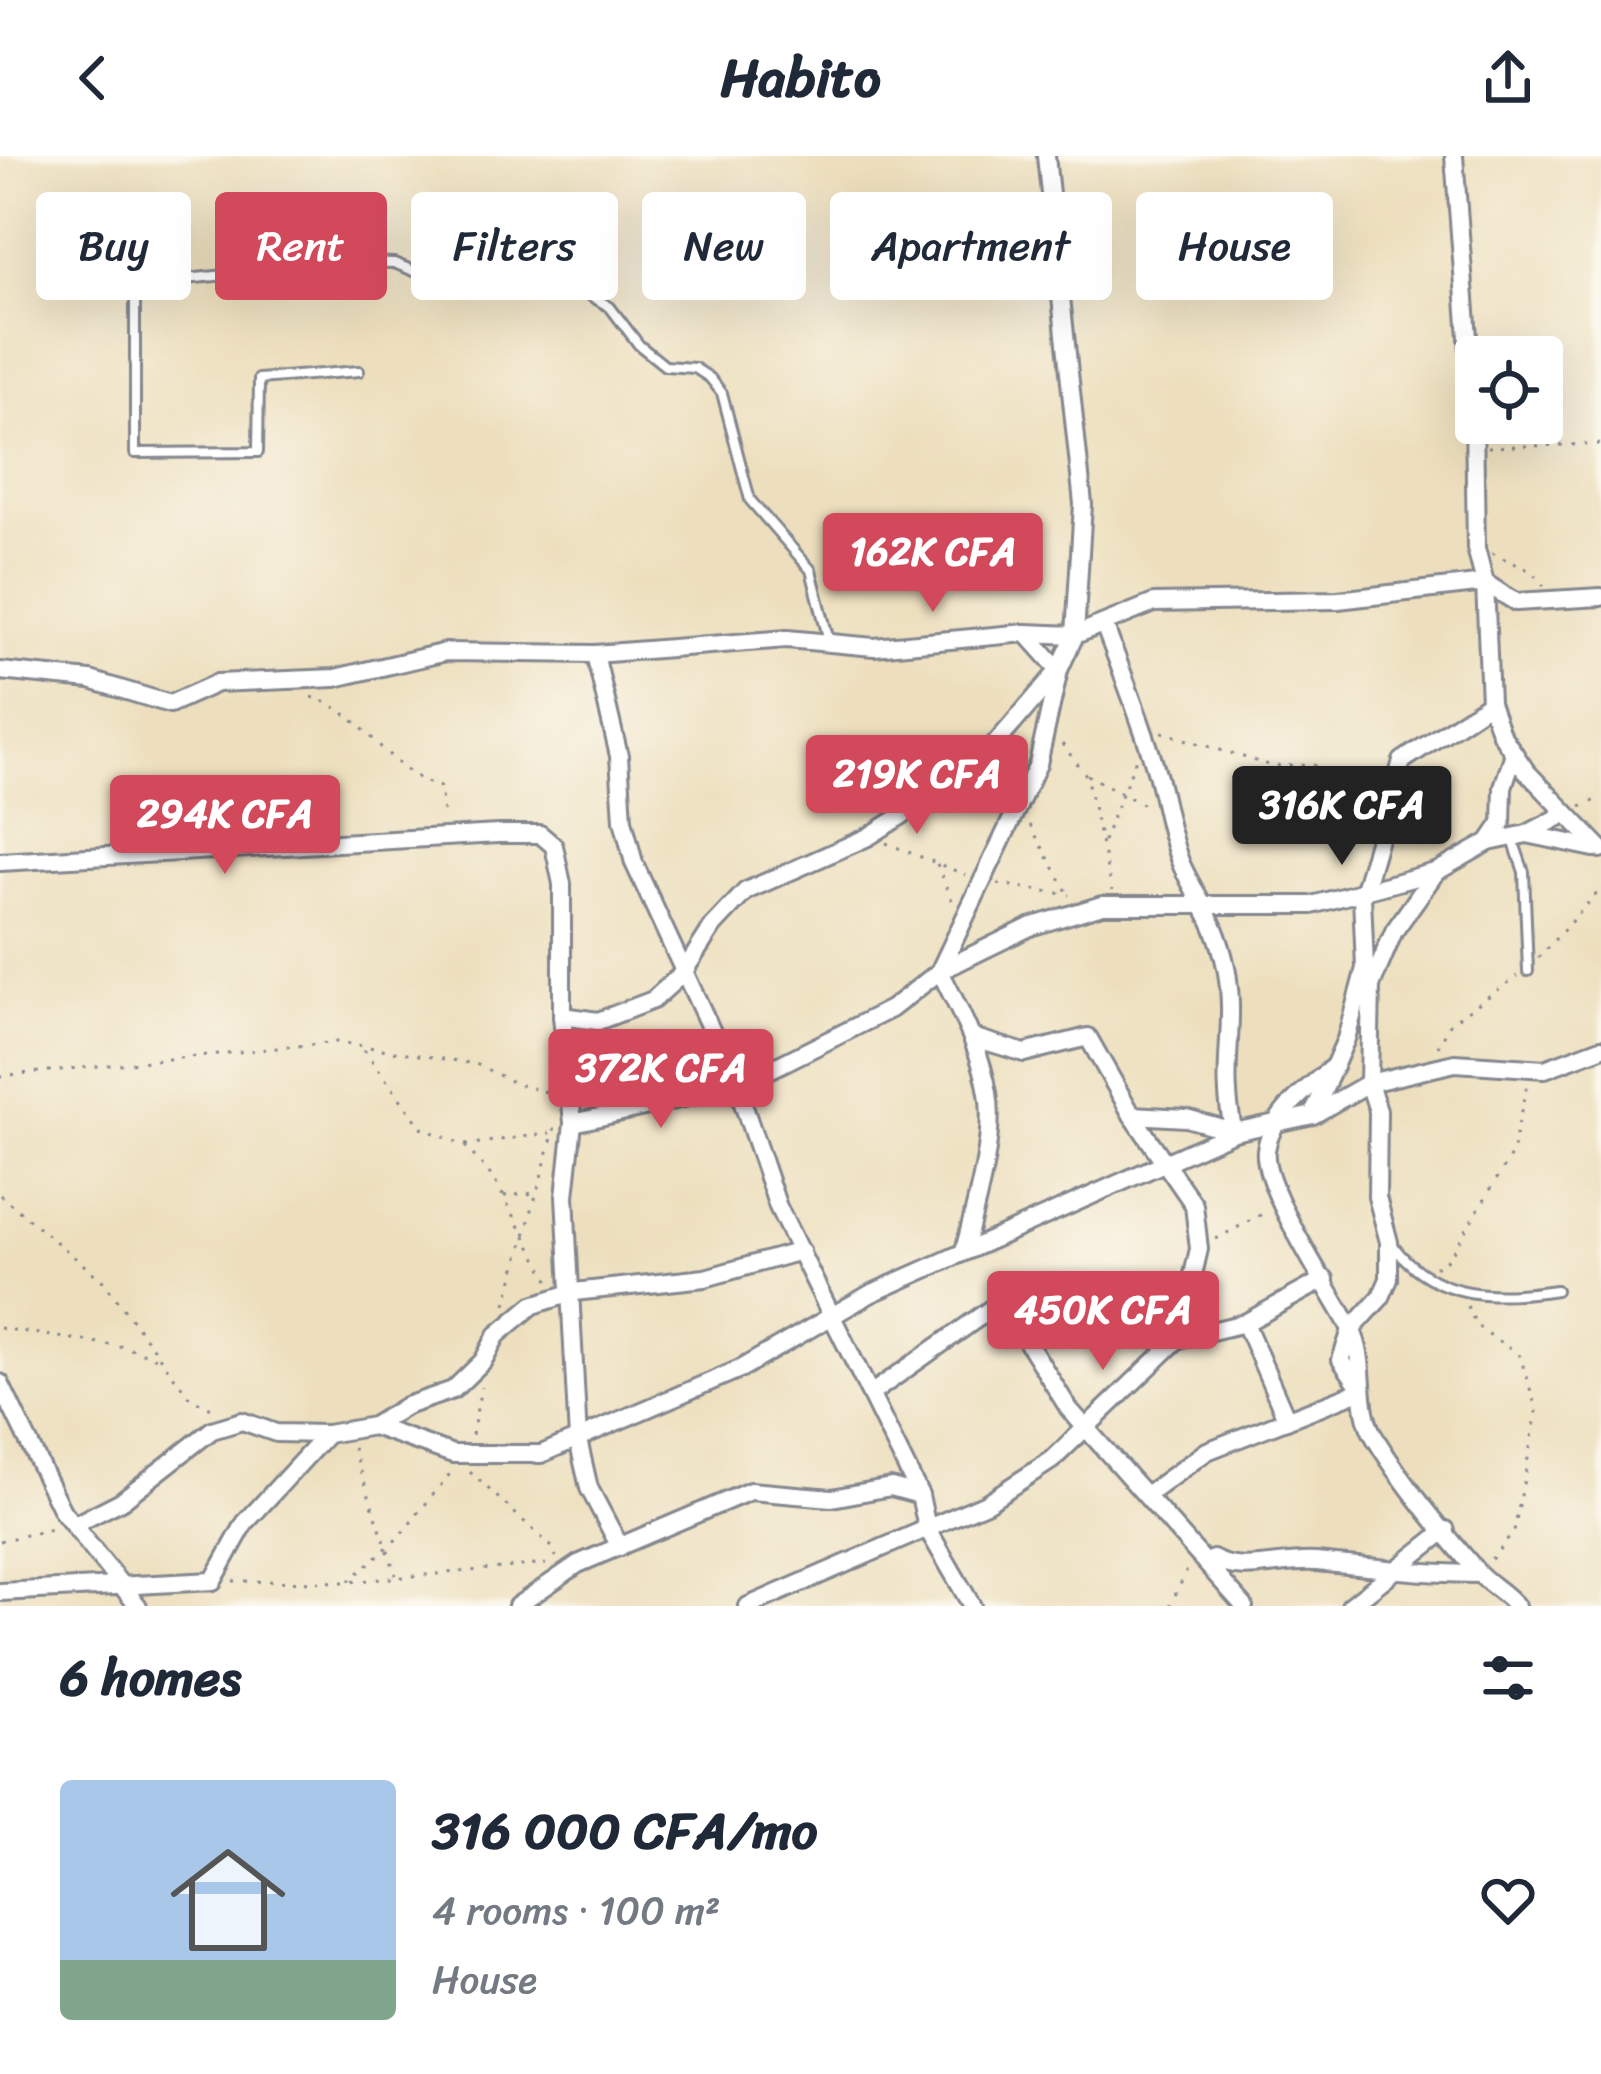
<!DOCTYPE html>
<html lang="en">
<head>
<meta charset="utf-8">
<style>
  :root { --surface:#fff; --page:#f6f6f7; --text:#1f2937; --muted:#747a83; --accent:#d1495b }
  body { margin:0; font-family:Sriracha,sans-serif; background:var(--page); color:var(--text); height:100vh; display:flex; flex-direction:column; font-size:45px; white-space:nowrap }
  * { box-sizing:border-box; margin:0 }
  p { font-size:39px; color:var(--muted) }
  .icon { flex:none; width:66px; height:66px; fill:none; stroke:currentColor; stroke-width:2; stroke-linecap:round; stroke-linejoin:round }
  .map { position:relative; height:1450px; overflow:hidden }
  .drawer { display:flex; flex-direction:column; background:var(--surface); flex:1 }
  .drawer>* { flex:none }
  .top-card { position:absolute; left:36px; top:36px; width:1530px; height:108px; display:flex; gap:24px }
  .fabs { position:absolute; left:1455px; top:180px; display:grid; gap:24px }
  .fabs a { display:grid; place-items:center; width:108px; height:108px; border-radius:12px; background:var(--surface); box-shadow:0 12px 48px #0002; font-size:60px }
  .price { position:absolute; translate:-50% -102px; padding:0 27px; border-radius:12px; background:var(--accent); color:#fff; font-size:39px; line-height:78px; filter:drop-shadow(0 3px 6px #0008) }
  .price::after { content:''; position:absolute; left:50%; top:72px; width:36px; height:27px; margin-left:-18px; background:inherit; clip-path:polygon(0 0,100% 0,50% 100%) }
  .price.current { background:#222; color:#fff }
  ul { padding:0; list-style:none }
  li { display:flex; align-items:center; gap:36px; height:300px; padding:0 60px }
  li span { display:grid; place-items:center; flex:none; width:336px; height:240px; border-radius:12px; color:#555 }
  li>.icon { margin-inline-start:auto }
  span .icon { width:144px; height:144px; fill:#fffc; stroke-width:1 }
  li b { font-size:51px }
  h2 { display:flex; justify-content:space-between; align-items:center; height:144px; padding:0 60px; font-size:51px }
  .chip { padding:0 42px; border-radius:12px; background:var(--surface); box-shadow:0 12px 48px #0002; font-size:42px; line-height:108px }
  .chip.current { background:var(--accent); color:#fff }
  header { display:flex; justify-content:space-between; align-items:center; height:156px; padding:0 60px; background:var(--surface); font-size:54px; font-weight:700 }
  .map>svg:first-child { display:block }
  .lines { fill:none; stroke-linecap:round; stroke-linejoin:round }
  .lane-casing { stroke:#84878e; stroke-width:14 }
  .street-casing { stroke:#84878e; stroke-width:22 }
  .path { stroke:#84878e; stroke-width:3; stroke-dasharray:3 9; stroke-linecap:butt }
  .lane { stroke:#fff; stroke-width:8 }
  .street { stroke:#fff; stroke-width:16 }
</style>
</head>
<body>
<header><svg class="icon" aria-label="back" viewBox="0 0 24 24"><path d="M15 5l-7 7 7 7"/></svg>Habito<svg class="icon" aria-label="share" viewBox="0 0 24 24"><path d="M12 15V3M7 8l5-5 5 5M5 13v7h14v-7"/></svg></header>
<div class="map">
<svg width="1601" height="1450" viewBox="0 0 1601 1450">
  <rect width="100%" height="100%" fill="#fbf7ec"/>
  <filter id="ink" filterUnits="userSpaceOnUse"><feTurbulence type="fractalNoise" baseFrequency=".00833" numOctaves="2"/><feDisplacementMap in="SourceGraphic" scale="24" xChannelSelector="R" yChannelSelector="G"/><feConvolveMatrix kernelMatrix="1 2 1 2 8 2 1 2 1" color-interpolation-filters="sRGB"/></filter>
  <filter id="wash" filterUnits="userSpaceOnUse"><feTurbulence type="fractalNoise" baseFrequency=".004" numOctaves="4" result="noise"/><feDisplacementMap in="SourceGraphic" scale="48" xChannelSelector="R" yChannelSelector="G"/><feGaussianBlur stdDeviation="2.7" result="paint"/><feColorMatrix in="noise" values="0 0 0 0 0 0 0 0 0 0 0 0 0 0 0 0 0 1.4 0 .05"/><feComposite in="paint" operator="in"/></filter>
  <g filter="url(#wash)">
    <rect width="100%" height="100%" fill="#eddfbd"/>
  </g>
  <g filter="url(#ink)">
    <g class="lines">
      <!-- lane casing -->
      <g class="lane-casing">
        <g id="lane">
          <path d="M359,215L259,223L258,296L135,297V128L357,106L394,107L449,129L565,125L610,151L639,189L665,210L695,212L710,222L722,237L750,344L811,414L829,485"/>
          <path d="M1512,681L1524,716L1528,815"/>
          <path d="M1394,1091C1436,1144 1495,1143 1556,1134"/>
        </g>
      </g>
      <!-- street casing -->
      <g class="street-casing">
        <g id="street">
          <path d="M1454,0L1474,259L1476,392L1485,427L1490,547L1501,578L1526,615L1601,693"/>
          <path d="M1105,471C1122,517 1141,564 1155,611C1165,643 1169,680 1182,710C1201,750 1216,764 1226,811C1238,872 1218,913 1234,976"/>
          <path d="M595,498L619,600L623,664L634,707L737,930L778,1051L920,1339L927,1372L972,1450"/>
          <path d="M0,515L90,524L170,548L217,527L335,522L446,496L595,498L787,483L874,491L1026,477L1075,479L1154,447L1338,444L1485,427L1516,446L1601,441"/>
          <path d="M1527,678L1594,692"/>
          <path d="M1489,686L1527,678L1565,658"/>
          <path d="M0,706L498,678H540L554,690L562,728V860L573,967L565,1040L578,1284L589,1332L620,1391"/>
          <path d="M940,814L1038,608L1059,514L1026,477"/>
          <path d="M940,815C959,854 981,893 988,937C996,981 975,1051 964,1095"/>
          <path d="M562,860L598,865L653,844L683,817L713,770L746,735L868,681L973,614L1059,514L1075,479L1083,348L1046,0"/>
          <path d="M972,881L1024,897L1088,881L1132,959L1186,962L1233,975"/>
          <path d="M1334,910C1308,932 1271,958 1266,994C1261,1030 1332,1137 1352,1175C1368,1208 1355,1250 1375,1282C1402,1327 1441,1373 1475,1413C1487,1428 1504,1435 1516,1450"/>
          <path d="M1313,958L1346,883L1365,812L1362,740L1402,605L1490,547"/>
          <path d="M573,967L737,930L891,853L940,815L1030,771L1102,749H1312L1435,716"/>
          <path d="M1245,1167L1287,1264"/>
          <path d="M1178,1183L1245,1167L1325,1123"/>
          <path d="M0,1227L62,1355L138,1450"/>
          <path d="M872,1237L992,1152L1007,1153L1069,1253L1244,1450"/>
          <path d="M373,1270L453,1298H541L740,1213L870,1138L1234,976L1313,959L1369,927L1455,907L1545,913L1601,892"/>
          <path d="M1148,1338L1207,1295L1362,1234L1341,1204L1351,1174L1381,1141L1389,1123V1086L1377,1041L1378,955L1369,927L1371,830L1394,775L1436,716L1489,686L1502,667L1503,631L1514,597"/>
          <path d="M74,1369L121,1345L212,1274L242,1265L276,1277L327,1278L373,1270L406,1250L453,1234L483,1205L497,1179L533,1149L574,1136L705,1122L801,1095"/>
          <path d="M1213,1403C1243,1420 1282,1403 1316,1406C1372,1411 1422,1418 1479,1418"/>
          <path d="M0,1436L213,1425L245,1367L327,1278"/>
          <path d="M517,1450L578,1408L750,1335L832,1342L891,1331L920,1339"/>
          <path d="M748,1450L986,1347L1052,1304L1178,1183L1199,1093L1194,1049L1132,959"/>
          <path d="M1350,1450L1446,1374"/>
        </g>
      </g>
      <!-- path -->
      <g class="path">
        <path d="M1488,291L1601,288"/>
        <path d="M1492,397L1531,415L1544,430"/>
        <path d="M312,541C366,557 387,616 440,631L444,664"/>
        <path d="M1162,576L1272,610L1316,609"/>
        <path d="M1062,588L1086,619L1112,735"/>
        <path d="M1087,619L1148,651"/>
        <path d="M1581,651L1601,642"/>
        <path d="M1030,669L1069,739"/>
        <path d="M1103,685L1136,603"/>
        <path d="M886,687L966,719"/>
        <path d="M937,708L954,749"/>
        <path d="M998,728L1070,739"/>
        <path d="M1538,802L1601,733"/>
        <path d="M1438,891L1451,866L1518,820"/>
        <path d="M364,894L422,972L464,989L494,1023L549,1124"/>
        <path d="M0,920L337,886L476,908L517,928L554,938"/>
        <path d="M465,989L550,977"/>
        <path d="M0,1039L103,1125L190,1242L218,1255"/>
        <path d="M504,1040L536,1037"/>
        <path d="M1216,1083L1266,1056"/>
        <path d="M1435,1111L1449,1102L1512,998L1527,927"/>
        <path d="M506,1148L556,967"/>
        <path d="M1467,1150L1477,1170L1520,1200L1537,1255L1514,1376L1488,1407"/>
        <path d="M0,1172L125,1191L157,1202"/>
        <path d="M472,1279L481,1231"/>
        <path d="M353,1292L396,1419"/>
        <path d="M470,1316L553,1392L556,1401"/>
        <path d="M0,1385L56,1372"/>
        <path d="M233,1425L348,1426L546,1408"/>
        <path d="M349,1425L399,1381L453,1314"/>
        <path d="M1170,1450L1187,1414"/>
      </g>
      <!-- lane -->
      <use href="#lane" class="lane"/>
      <!-- street -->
      <use href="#street" class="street"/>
    </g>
  </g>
</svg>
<div class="fabs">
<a><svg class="icon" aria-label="locate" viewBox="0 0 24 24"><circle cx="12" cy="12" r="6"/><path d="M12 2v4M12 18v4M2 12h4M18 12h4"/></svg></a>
</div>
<b class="price" style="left:933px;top:459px">162K CFA</b>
<b class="price" style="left:917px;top:681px">219K CFA</b>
<b class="price current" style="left:1342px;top:712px">316K CFA</b>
<b class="price" style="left:225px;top:721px">294K CFA</b>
<b class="price" style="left:661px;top:975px">372K CFA</b>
<b class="price" style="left:1103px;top:1217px">450K CFA</b>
<div class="top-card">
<a class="chip">Buy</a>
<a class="chip current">Rent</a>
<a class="chip">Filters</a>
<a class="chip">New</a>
<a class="chip">Apartment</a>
<a class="chip">House</a>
</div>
</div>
<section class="drawer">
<h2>6 homes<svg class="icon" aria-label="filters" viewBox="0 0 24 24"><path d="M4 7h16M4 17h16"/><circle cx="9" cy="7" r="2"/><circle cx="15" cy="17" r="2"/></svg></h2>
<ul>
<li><span style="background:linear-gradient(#a9c7e8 75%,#7fa58c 0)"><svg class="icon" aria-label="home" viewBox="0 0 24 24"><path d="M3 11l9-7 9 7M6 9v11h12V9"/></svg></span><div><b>316 000 CFA/mo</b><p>4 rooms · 100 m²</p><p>House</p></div><svg class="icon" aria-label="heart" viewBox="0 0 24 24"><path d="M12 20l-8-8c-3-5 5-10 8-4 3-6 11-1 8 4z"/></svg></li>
</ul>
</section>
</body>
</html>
